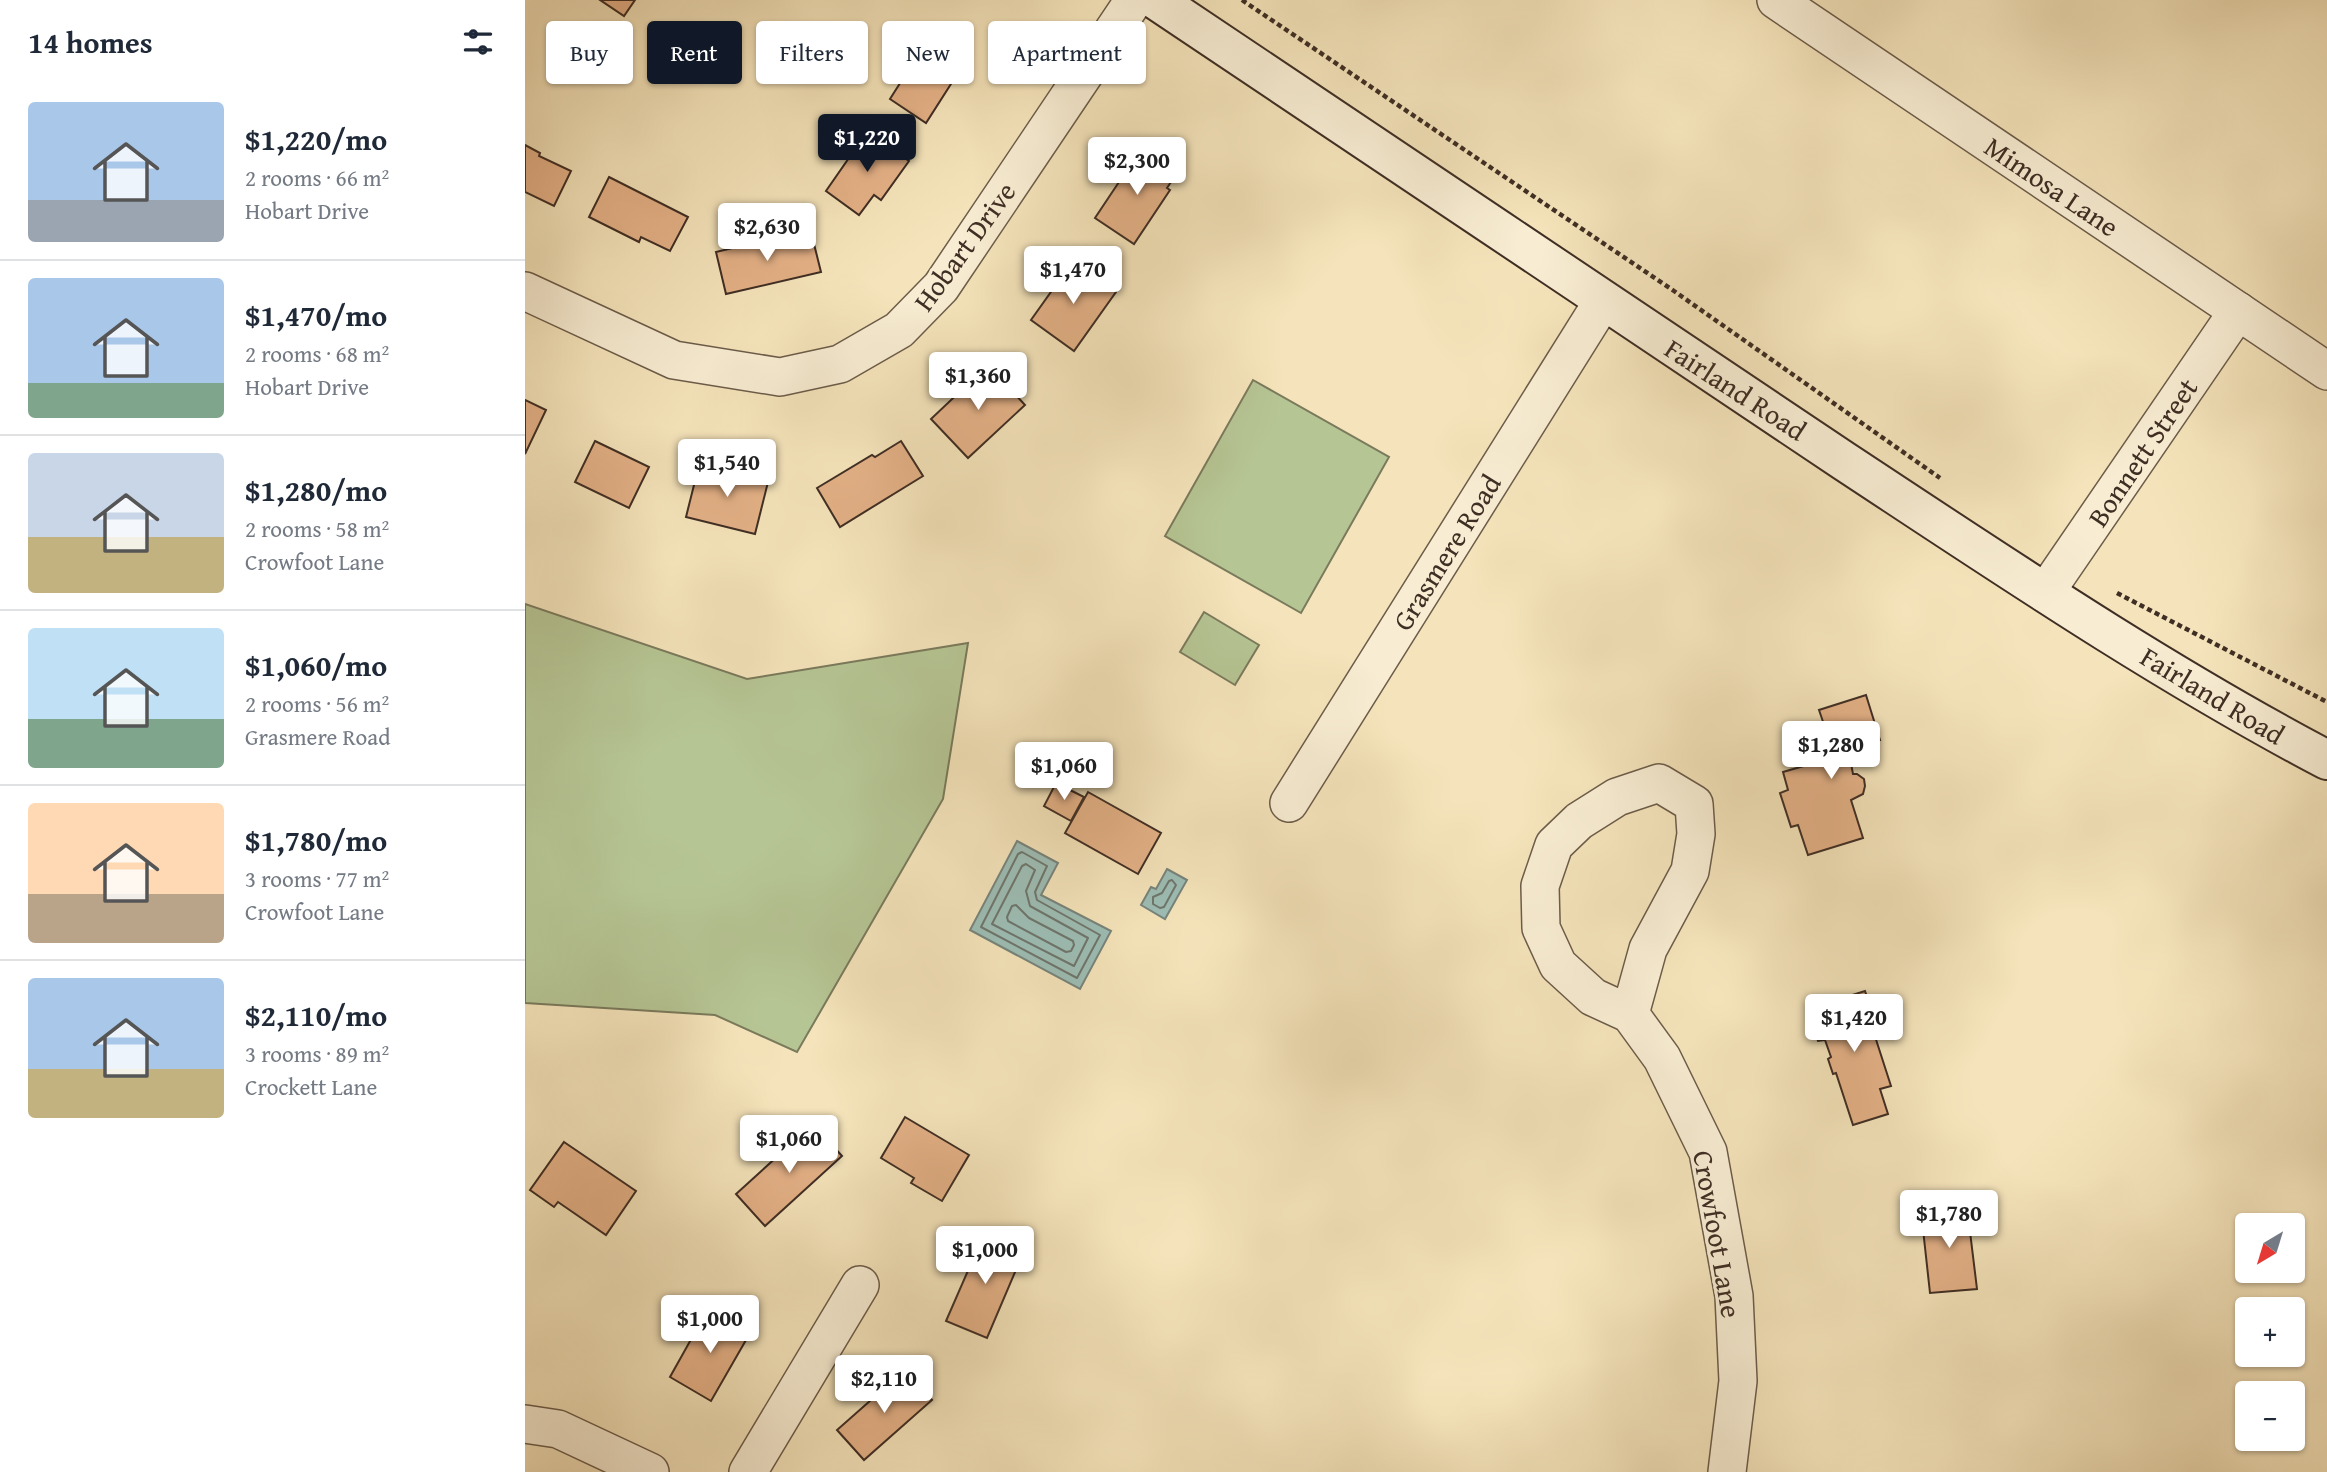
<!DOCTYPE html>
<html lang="en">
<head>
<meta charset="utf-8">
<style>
  :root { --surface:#fff; --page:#f2f2f3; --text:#1f2937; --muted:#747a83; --line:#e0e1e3; --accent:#111827 }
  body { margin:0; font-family:"Gentium Book Plus",serif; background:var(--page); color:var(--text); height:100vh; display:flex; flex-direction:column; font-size:26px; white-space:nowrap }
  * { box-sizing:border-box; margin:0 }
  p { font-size:23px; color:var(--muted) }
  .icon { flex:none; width:38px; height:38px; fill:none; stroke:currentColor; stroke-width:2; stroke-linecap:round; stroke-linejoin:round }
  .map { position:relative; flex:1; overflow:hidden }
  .side { display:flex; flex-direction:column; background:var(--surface); width:525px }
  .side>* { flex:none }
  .guide { position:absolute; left:21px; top:21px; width:665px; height:63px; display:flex; gap:14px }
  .needle { width:46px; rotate:218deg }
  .controls { position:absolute; left:1710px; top:1213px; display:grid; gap:14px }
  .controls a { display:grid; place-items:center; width:70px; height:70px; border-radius:7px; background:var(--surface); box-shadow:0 2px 5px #0004; font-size:35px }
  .price { position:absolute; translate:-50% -60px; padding:0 16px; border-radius:7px; background:#fff; color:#222; font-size:23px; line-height:46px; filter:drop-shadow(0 2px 4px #0008) }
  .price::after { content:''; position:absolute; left:50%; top:42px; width:21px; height:16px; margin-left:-10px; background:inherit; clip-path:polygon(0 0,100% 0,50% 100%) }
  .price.selected { background:var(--accent); color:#fff }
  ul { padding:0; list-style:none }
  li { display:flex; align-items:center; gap:21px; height:175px; padding:0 28px }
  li+li { border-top:2px solid var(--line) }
  li span { display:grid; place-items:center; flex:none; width:196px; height:140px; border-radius:7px; color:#555 }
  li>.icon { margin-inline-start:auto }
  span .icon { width:84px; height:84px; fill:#fffc; stroke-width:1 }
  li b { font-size:30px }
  h2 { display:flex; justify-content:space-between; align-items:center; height:84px; padding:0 28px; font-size:30px }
  .pill { padding:0 24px; border-radius:7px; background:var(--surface); box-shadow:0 2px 5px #0004; font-size:24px; line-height:63px }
  .pill.selected { background:var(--accent); color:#fff }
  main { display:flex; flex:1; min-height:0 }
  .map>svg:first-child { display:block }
  .green { fill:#b6c594; stroke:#7a7a5c; stroke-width:2 }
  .water { fill:#9dbeb6; stroke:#77847c; stroke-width:2 }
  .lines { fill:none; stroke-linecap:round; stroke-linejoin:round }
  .shore { stroke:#6e766d; stroke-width:2 }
  .building { fill:#e4b187; stroke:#3f2e24; stroke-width:2 }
  .minor-casing { stroke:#6c5c4a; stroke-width:40 }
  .secondary-casing { stroke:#3f2e24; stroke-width:42 }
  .path { stroke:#3f2e24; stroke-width:4.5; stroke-dasharray:5 3.5; stroke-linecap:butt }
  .minor { stroke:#f8edd3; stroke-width:37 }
  .secondary { stroke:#f8edd3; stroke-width:38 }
  .labels { text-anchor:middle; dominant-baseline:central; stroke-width:6; stroke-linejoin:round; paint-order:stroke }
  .street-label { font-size:28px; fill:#3f2e24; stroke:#f8edd3 }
</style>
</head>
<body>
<main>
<section class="side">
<h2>14 homes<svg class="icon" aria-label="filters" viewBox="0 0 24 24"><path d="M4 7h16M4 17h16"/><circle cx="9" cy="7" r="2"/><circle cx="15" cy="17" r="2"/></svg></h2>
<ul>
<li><span style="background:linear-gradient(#a9c7e8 70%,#9aa5b1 0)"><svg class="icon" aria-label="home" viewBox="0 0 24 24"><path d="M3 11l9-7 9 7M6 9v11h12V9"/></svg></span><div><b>$1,220/mo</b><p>2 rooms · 66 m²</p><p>Hobart Drive</p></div></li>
<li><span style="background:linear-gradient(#a9c7e8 75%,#7fa58c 0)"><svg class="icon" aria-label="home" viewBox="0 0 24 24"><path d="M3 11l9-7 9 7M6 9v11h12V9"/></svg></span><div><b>$1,470/mo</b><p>2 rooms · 68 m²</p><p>Hobart Drive</p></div></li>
<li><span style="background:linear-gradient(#c9d6e8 60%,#c2b280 0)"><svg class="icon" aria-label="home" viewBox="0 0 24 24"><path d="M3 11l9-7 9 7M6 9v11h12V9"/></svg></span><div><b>$1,280/mo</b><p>2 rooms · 58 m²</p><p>Crowfoot Lane</p></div></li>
<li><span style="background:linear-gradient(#bfe0f5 65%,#7fa58c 0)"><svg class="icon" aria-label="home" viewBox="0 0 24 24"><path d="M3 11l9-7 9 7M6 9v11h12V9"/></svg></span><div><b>$1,060/mo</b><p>2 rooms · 56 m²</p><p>Grasmere Road</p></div></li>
<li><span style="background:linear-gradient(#ffd9b3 65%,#b9a48a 0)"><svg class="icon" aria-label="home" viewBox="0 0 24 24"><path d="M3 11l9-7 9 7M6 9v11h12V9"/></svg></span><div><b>$1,780/mo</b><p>3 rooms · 77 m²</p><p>Crowfoot Lane</p></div></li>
<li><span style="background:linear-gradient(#a9c7e8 65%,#c2b280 0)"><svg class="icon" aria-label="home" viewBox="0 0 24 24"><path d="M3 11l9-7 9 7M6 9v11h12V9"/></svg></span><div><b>$2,110/mo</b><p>3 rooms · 89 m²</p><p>Crockett Lane</p></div></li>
</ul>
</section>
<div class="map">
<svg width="1802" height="1472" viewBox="0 0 1802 1472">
  <rect width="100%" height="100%" fill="#f5e4bb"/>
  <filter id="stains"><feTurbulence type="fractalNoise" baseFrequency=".00286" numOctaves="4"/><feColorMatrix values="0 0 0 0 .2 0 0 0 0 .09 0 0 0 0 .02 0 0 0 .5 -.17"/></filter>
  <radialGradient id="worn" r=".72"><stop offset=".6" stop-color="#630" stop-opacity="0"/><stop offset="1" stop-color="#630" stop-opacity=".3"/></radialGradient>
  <!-- green -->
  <g class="green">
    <path d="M728,380L864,457L776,613L640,536Z"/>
    <path d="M0,604L222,679L443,643L418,799L272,1052L190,1015L0,1003Z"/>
    <path d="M679,612L734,645L710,685L655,652Z"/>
  </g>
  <!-- water -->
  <g class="water">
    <path d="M492,841L533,863L516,895L586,931L555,989L445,930Z"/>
    <path d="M642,869L662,880L640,919L616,905L626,887L631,889Z"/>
  </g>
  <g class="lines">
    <!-- shore -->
    <g class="shore">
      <path d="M497,852L522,866L510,892L512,900L575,935L552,978L456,927L493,854Z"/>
      <path d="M501,864L510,870L501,891L505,906L563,938L549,966L467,924L497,866Z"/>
      <path d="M647,880L651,885L639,907L635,908L628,904V897L637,893L644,881Z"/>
      <path d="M491,905L504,918L548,941L549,945L546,951L541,952L483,921L482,917L487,906Z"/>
    </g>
  </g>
  <!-- building -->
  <g class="building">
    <path d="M75,0H110L99,16Z"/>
    <path d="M417,32L447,51L401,123L365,99L398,47L404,51Z"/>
    <path d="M342,132L384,161L356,200L349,195L334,215L301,191Z"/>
    <path d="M0,145L15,153L14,156L46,171L29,206L0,192Z"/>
    <path d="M620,151L652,173L642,188L645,190L609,244L570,218L606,164L610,166Z"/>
    <path d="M84,177L163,217L145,251L116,237L114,242L64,217Z"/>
    <path d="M287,236L296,272L201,294L191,252L252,237L253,244Z"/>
    <path d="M548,261L591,292L549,351L506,320Z"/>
    <path d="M463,365L500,405L443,458L406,419Z"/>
    <path d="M0,400L21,410L0,454Z"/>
    <path d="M70,441L124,467L104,508L50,482Z"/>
    <path d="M376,441L398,476L315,527L292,488L347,455L350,457Z"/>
    <path d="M174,465L243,482L230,534L161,517Z"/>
    <path d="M1341,695L1355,740L1320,751L1321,754L1324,753L1328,774H1332L1339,779L1340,786L1338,794L1326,800L1338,838L1283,855L1273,825L1266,827L1255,793L1263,790L1258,772L1310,757L1294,710Z"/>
    <path d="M531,783L559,797L546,821L519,806Z"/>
    <path d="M563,792L636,833L613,874L540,833Z"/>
    <path d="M1340,991L1351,1023L1346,1024L1366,1086L1355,1089L1363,1114L1328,1125L1311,1073L1308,1074L1303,1059L1306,1057L1300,1040L1293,1041L1283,1009Z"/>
    <path d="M380,1117L444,1155L417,1201L386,1183L389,1178L356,1158Z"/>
    <path d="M288,1124L317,1156L240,1226L211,1194Z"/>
    <path d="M39,1142L111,1191L81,1235L33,1202L29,1207L5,1190Z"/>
    <path d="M1427,1204V1209L1442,1207L1452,1289L1405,1293L1396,1211L1422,1209V1205Z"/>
    <path d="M459,1234L499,1251L462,1338L421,1321Z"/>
    <path d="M183,1309L225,1333L186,1401L145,1377Z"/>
    <path d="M380,1370L407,1400L339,1460L312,1430Z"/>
  </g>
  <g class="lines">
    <!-- minor casing -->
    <g class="minor-casing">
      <g id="minor">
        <path d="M1251,0L1802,371"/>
        <path d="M0,291L149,360L255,377L315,364L374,330L416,287L609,0"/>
        <path d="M1520,593L1713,311"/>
        <path d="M764,803L1078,301"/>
        <path d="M1105,1014L1123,949L1165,871L1171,834L1169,804L1134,783L1092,797L1054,821L1029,845L1015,886L1016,928L1033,965L1068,997L1105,1014L1137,1058L1183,1152L1209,1296L1213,1381L1202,1472"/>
        <path d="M0,1424L33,1429L125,1472"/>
        <path d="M223,1472L335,1285"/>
      </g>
    </g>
    <!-- secondary casing -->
    <g class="secondary-casing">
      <path id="secondary" d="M631,0C861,153 1089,308 1319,461C1477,565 1635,672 1802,760"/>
    </g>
    <!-- path -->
    <g class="path">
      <path d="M717,0L1149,291L1415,478"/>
      <path d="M1592,593L1802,702"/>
    </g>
    <!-- minor -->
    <use href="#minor" class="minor"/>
    <!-- secondary -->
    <use href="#secondary" class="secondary"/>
  </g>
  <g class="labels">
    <!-- street labels -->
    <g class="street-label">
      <text transform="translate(1527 186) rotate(34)">Mimosa Lane</text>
      <text transform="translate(439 246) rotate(-54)">Hobart Drive</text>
      <text transform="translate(1211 389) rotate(33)">Fairland Road</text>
      <text transform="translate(1617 452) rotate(-56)">Bonnett Street</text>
      <text transform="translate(921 552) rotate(-58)">Grasmere Road</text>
      <text transform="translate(1688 695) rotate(31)">Fairland Road</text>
      <text transform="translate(1193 1234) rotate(80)">Crowfoot Lane</text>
    </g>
  </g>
  <rect width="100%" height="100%" filter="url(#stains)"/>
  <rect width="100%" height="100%" fill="url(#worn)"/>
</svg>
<div class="controls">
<a><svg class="needle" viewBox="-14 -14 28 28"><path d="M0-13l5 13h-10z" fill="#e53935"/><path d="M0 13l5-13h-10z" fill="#747a83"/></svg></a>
<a>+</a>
<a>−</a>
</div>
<b class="price selected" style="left:342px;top:174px">$1,220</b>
<b class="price" style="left:612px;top:197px">$2,300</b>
<b class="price" style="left:242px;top:263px">$2,630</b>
<b class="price" style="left:548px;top:306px">$1,470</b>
<b class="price" style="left:453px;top:412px">$1,360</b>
<b class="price" style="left:202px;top:499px">$1,540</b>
<b class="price" style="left:1306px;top:781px">$1,280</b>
<b class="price" style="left:539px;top:802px">$1,060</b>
<b class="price" style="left:1329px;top:1054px">$1,420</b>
<b class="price" style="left:264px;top:1175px">$1,060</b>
<b class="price" style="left:1424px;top:1250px">$1,780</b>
<b class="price" style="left:460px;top:1286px">$1,000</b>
<b class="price" style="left:185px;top:1355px">$1,000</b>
<b class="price" style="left:359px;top:1415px">$2,110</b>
<div class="guide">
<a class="pill">Buy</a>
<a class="pill selected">Rent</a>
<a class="pill">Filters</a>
<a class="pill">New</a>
<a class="pill">Apartment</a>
</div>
</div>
</main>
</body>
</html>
